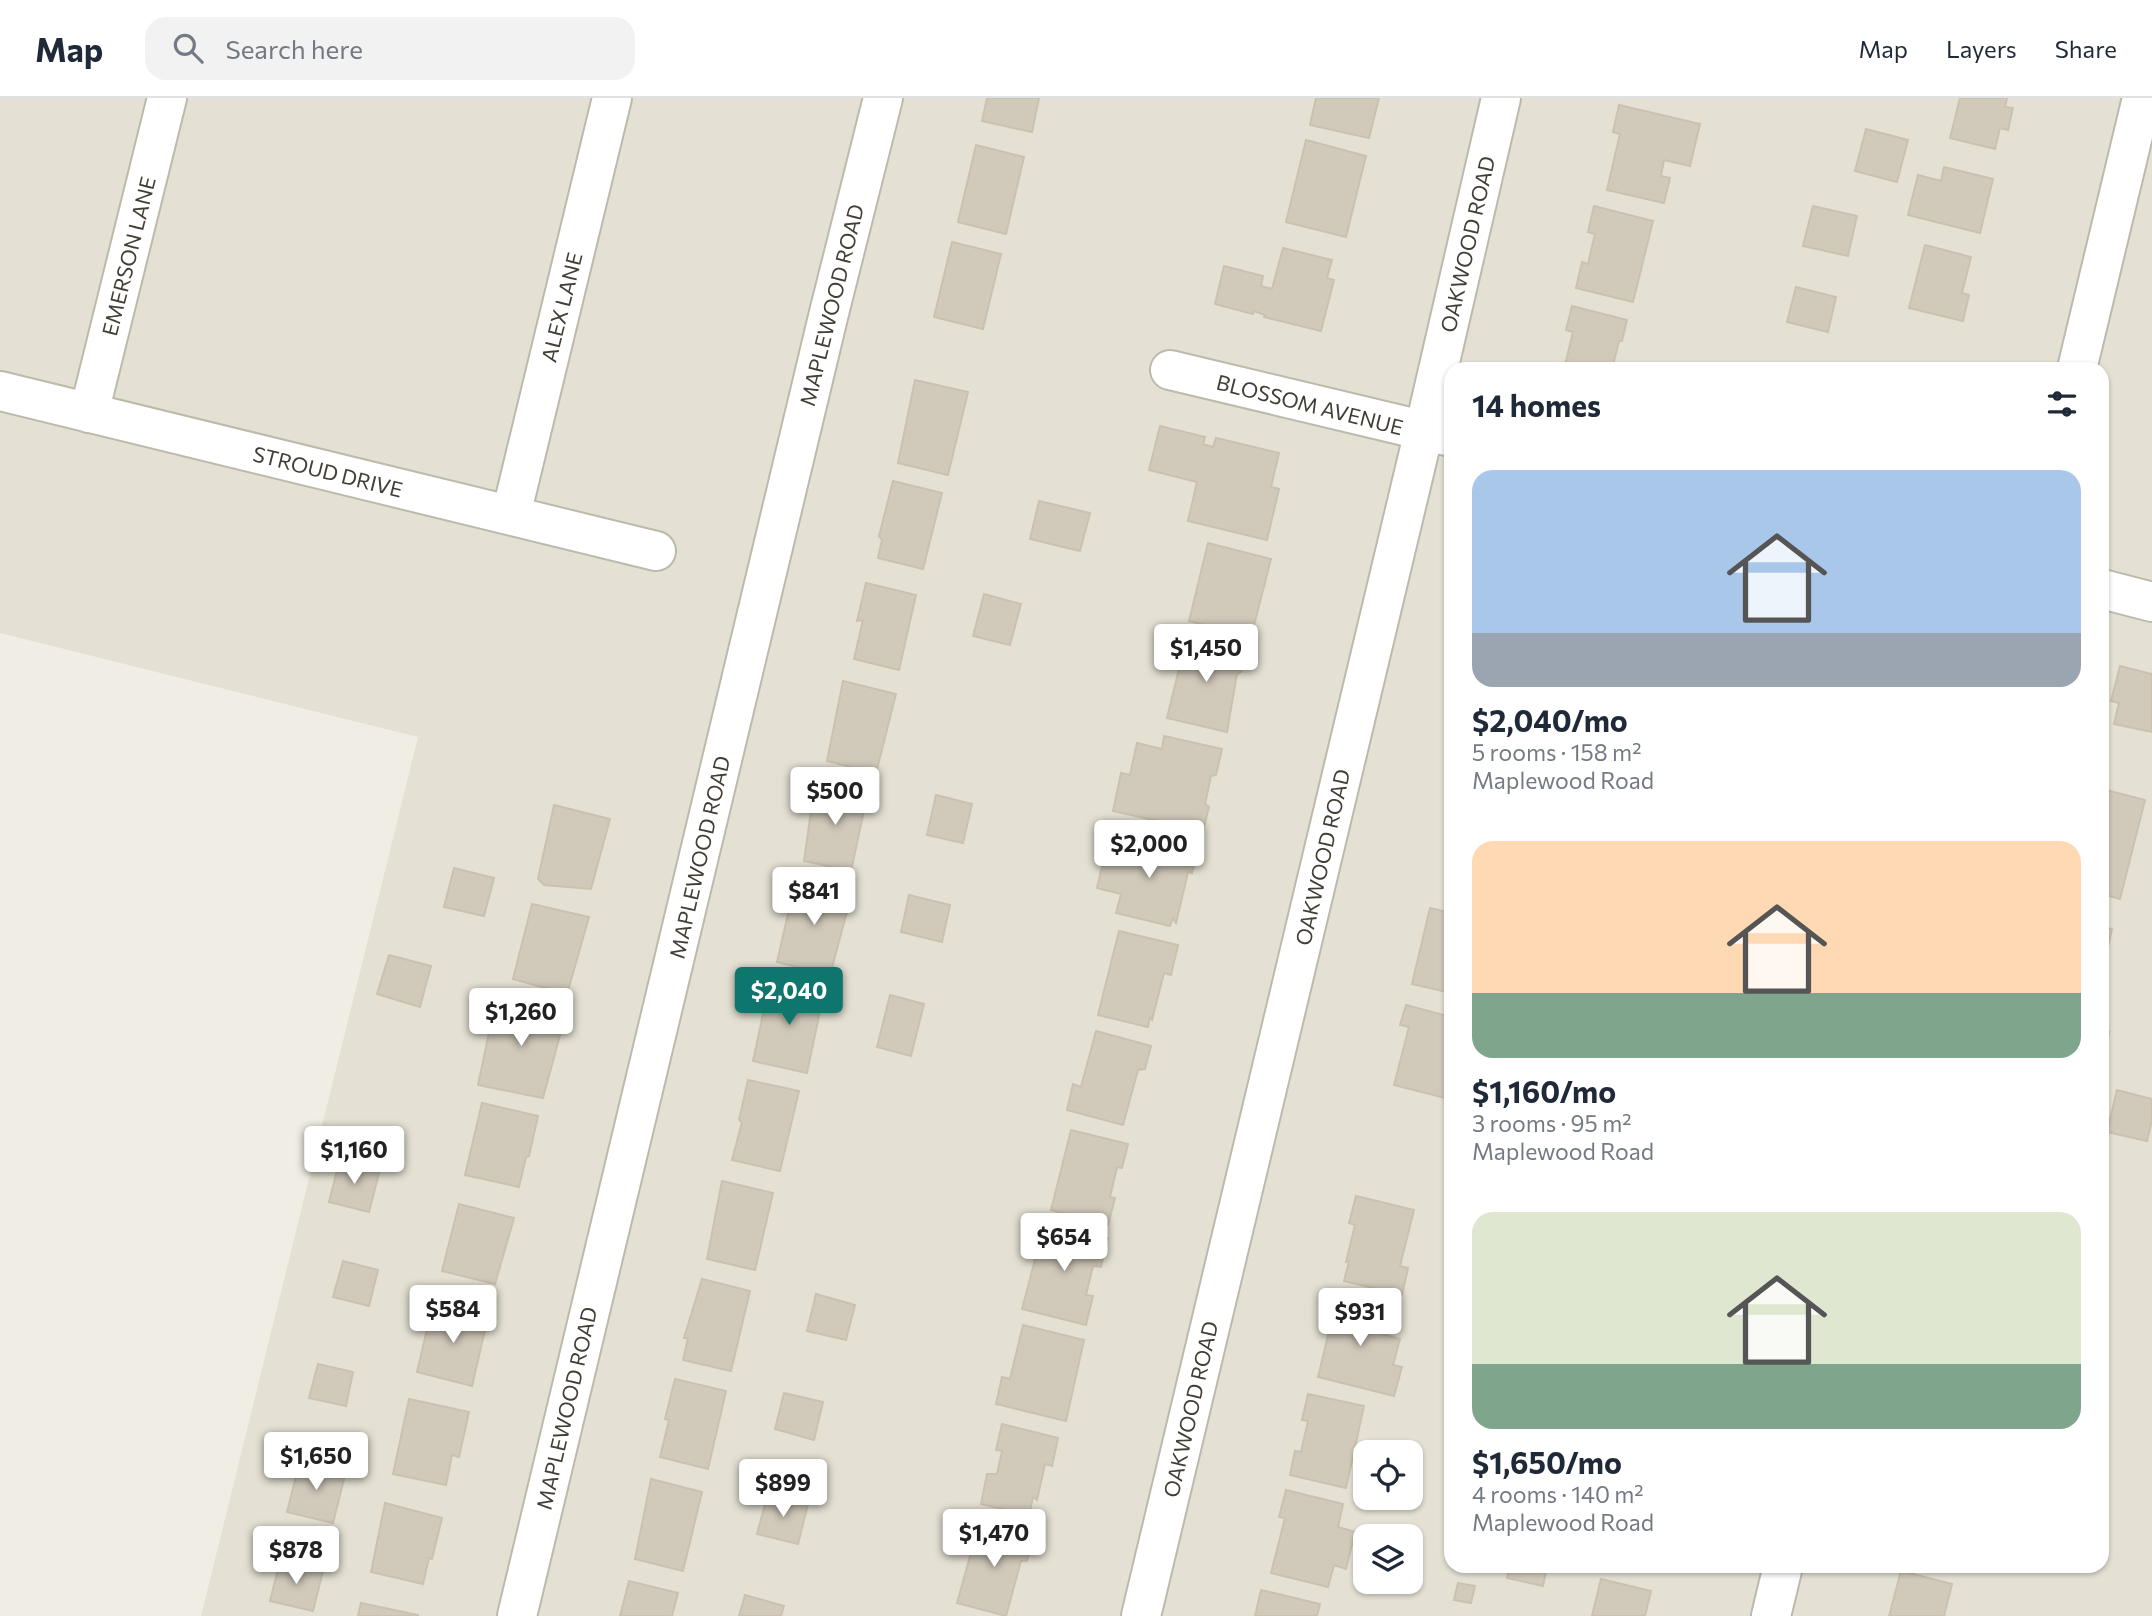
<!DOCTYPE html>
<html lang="en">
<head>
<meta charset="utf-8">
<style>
  :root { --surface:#fff; --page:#f2f2f3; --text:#1f2937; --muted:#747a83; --line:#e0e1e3; --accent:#0f766e }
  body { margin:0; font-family:Commissioner,sans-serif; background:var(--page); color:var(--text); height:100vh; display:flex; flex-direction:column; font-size:26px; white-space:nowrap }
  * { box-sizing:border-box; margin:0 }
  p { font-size:23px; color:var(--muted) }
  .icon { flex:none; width:38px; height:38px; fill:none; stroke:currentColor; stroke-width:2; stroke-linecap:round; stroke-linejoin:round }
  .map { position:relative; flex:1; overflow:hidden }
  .side { position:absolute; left:1444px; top:264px; width:665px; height:1211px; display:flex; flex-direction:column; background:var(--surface); border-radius:21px; box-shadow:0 2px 5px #0004 }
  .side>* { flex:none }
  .tools { position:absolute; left:1353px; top:1342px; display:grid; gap:14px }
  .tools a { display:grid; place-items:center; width:70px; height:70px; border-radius:14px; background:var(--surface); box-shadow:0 2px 5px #0004; font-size:35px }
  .price { position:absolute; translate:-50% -60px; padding:0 16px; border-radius:7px; background:#fff; color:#222; font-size:23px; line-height:46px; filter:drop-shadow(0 2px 4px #0008) }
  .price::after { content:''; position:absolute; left:50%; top:42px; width:21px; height:16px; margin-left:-10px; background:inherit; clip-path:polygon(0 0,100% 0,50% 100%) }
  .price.active { background:var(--accent); color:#fff }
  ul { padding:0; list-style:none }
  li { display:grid; align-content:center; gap:14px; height:371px; padding:0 28px }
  li span { display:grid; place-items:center; height:217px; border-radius:21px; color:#555 }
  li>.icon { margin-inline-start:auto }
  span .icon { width:126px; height:126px; fill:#fffc; stroke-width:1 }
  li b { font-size:30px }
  h2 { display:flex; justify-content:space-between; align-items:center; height:84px; padding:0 28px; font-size:30px }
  header { display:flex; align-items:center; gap:42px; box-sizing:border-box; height:98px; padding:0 35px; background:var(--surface); border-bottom:2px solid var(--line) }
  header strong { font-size:33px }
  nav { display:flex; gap:38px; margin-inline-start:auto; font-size:24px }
  .search { width:490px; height:63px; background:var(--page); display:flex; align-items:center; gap:18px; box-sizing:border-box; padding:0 24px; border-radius:21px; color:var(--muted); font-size:26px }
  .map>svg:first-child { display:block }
  .residential { fill:#e4e0d3; fill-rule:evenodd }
  .building { fill:#d1cabb; stroke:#cac2af; stroke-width:2 }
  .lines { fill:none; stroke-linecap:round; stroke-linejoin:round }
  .minor-casing { stroke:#bdb9ab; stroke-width:42 }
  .minor { stroke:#fff; stroke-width:38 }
  .labels { text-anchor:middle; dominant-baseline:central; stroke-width:5; stroke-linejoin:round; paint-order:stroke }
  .street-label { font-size:21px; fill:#423e35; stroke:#fff }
</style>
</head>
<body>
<header>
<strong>Map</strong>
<div class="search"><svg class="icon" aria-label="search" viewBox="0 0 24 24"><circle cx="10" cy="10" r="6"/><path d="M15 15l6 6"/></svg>Search here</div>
<nav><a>Map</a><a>Layers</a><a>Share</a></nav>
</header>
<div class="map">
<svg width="2152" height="1518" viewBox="0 0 2152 1518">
  <rect width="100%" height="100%" fill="#f0eee4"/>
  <!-- residential -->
  <path class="residential" d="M0,0H2152V1518H201L418,639L0,535ZM1451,271H2102V1468H1451ZM1365,1354H1410V1400H1365ZM1365,1438H1410V1484H1365Z"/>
  <!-- building -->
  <g class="building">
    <path d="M987,0H1039L1032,34L982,23Z"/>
    <path d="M1316,0H1379L1369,40L1310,27Z"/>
    <path d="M1960,0H2007L2005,9L2013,10L2008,32L2000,30L1995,51L1950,40Z"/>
    <path d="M1619,7L1700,26L1690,68L1664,62L1661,78L1670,80L1664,105L1607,92L1620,36L1613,34Z"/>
    <path d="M1866,31L1908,42L1897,84L1855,73Z"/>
    <path d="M1306,42L1366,58L1346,139L1286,124Z"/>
    <path d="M976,47L1024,59L1006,136L958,124Z"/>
    <path d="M1944,69L1993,81L1980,135L1908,117L1918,77L1941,83Z"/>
    <path d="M1594,108L1653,123L1633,204L1576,190L1582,164L1588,166L1595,136L1588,134Z"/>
    <path d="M1813,108L1857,118L1848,158L1803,148Z"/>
    <path d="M952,144L1001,156L983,231L934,219Z"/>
    <path d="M1925,147L1971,159L1962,195L1969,197L1963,223L1909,210Z"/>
    <path d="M1283,150L1332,162L1327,180L1334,182L1321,233L1264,219L1265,217L1254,213L1253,216L1215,206L1224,168L1263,178L1261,188L1272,191Z"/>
    <path d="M1796,189L1836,199L1828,234L1787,224Z"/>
    <path d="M1572,208L1627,222L1622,243H1619L1612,271H1564L1573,234L1566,232Z"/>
    <path d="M915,282L968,294L948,377L898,365Z"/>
    <path d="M1160,328L1205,339L1203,346L1213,349L1216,340L1279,355L1271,389L1279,391L1267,442L1188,423L1197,384L1149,372Z"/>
    <path d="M893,383L942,395L923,471L878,460L882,442L879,438Z"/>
    <path d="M1039,403L1090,415L1080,453L1030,441Z"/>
    <path d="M1208,445L1271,461L1251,539L1189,523Z"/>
    <path d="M866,485L916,497L899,572L854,561L863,522L857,523Z"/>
    <path d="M984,496L1021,506L1010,547L973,538Z"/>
    <path d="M1187,538L1247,553L1241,574L1237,576L1227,634L1167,620Z"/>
    <path d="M2120,568L2152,576V634L2114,626L2119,605L2111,603Z"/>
    <path d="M843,583L896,596L876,675L827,663Z"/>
    <path d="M1164,638L1222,651L1216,677L1211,678L1205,706L1209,709L1203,733L1113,713L1121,675L1130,677L1137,645L1162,651Z"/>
    <path d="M823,685L868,694L851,773L804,763L812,706L819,707Z"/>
    <path d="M2102,691L2145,702L2120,801L2102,796Z"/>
    <path d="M936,697L972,706L963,745L927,737Z"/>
    <path d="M554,707L610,721L591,791L544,787L538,781Z"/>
    <path d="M1143,739L1198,751L1192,775L1188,774L1176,825L1173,820L1170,828L1116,815L1121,796L1097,790L1106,751L1139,759Z"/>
    <path d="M454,770L494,780L484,818L444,809Z"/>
    <path d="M796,781L852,795L830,877L777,864Z"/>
    <path d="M909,797L950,807L942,844L901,834Z"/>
    <path d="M532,806L589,819L567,896L513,881Z"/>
    <path d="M1430,810L1451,815V895L1412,886Z"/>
    <path d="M2102,829L2112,831L2102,875Z"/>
    <path d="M1119,833L1178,847L1171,877L1164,875L1152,922L1150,919L1148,929L1098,917Z"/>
    <path d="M389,857L431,868L420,909L377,896Z"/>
    <path d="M774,883L824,894L807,975L753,963L766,902L770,904Z"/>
    <path d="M890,897L924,906L911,958L877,949Z"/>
    <path d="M496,901L566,915L543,1000L478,987Z"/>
    <path d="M1406,907L1451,919L1449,1001L1394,987L1409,929L1400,927Z"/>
    <path d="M2102,932L2109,934L2102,965Z"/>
    <path d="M1096,933L1151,948L1145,971L1138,972L1123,1027L1067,1012L1073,986L1081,989Z"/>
    <path d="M748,982L799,993L780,1073L732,1062L742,1024L739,1022Z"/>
    <path d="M2117,992L2152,1001V1022L2147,1043L2107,1034Z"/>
    <path d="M482,1005L538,1018L529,1058L526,1059L519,1089L465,1077Z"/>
    <path d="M1071,1032L1128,1046L1122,1070L1117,1069L1110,1099L1115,1100L1108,1127L1051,1112Z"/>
    <path d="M340,1061L380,1071L369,1114L329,1104Z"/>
    <path d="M722,1083L773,1095L755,1172L707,1161Z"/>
    <path d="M1356,1098L1414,1112L1400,1168L1408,1170L1402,1197L1344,1183L1349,1163L1346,1164L1355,1127L1349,1125Z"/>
    <path d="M459,1106L514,1120L495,1186L442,1173Z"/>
    <path d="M1045,1124L1108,1140L1101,1169L1093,1168L1086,1197L1093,1198L1086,1227L1022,1211Z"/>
    <path d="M343,1163L378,1172L369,1208L333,1199Z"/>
    <path d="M702,1181L750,1193L731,1273L683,1262L688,1240H684Z"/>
    <path d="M816,1196L855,1207L846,1242L807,1233Z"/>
    <path d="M1332,1197L1388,1211L1382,1236L1400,1241L1393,1267L1402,1269L1394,1298L1318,1279L1331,1225L1326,1224Z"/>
    <path d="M433,1206L488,1219L472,1288L417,1274Z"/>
    <path d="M1023,1227L1084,1242L1066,1323L996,1306L1002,1279L1010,1281Z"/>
    <path d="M318,1266L353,1274L346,1308L309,1300Z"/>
    <path d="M675,1281L726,1293L708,1371L660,1359L669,1322L665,1321Z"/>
    <path d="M784,1295L823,1304L814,1342L775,1331Z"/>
    <path d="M1308,1296L1364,1308L1346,1390L1290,1377L1295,1353L1301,1354L1308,1323L1302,1322Z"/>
    <path d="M409,1301L469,1314L459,1359L452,1357L446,1387L393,1376Z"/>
    <path d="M1002,1326L1058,1340L1052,1368L1045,1366L1037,1402L1033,1399L1029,1417L981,1406L987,1376H997L1002,1353L996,1352Z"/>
    <path d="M300,1362L346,1373L333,1425L287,1414Z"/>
    <path d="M651,1381L702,1394L683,1473L635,1461Z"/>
    <path d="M1286,1392L1343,1406L1338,1429L1355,1434L1346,1471L1334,1467L1328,1489L1271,1475L1285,1420L1279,1419Z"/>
    <path d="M768,1395L808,1406L798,1446L757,1436Z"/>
    <path d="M385,1405L442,1420L432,1461L429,1460L423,1486L371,1474Z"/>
    <path d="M979,1426L1033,1440L1027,1463H1021L1006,1518L957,1505Z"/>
    <path d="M280,1463L323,1473L313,1513L270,1503Z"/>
    <path d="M1509,1468H1547L1543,1488L1507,1480Z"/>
    <path d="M1901,1473L1952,1486L1944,1518H1889Z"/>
    <path d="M1601,1481L1651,1493L1645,1518H1592Z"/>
    <path d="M629,1483L678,1495L672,1518H620Z"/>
    <path d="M1458,1485L1475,1488L1471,1505L1454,1502Z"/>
    <path d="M1261,1492L1320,1506L1317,1518H1255Z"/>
    <path d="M745,1497L784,1508L781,1518H739Z"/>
    <path d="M361,1505L418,1517V1518H358Z"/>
  </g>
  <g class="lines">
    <!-- minor casing -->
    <g class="minor-casing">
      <g id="minor">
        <path d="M2077,271L2142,0"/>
        <path d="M1170,272L1451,339"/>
        <path d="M0,293L656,453"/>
        <path d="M89,315L167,0"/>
        <path d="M511,417L612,0"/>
        <path d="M2102,491L2152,504"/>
        <path d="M517,1518L828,219L883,0"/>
        <path d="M1141,1518L1424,333L1501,0"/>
        <path d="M1771,1518L1783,1468"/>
      </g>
    </g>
    <!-- minor -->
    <use href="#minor" class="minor"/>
  </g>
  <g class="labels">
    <!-- street labels -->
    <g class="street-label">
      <text transform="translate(1467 146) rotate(-77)">OAKWOOD ROAD</text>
      <text transform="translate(128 158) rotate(-76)">EMERSON LANE</text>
      <text transform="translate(831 207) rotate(-76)">MAPLEWOOD ROAD</text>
      <text transform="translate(561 209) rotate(-76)">ALEX LANE</text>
      <text transform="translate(1310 306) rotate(14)">BLOSSOM AVENUE</text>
      <text transform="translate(328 373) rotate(14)">STROUD DRIVE</text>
      <text transform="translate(699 759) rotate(-77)">MAPLEWOOD ROAD</text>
      <text transform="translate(1322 759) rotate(-77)">OAKWOOD ROAD</text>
      <text transform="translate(566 1310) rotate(-77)">MAPLEWOOD ROAD</text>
      <text transform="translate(1190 1311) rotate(-77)">OAKWOOD ROAD</text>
    </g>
  </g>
</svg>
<div class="tools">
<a><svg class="icon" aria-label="locate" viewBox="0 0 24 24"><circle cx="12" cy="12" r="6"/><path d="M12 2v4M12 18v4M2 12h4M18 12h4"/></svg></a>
<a><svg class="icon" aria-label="layers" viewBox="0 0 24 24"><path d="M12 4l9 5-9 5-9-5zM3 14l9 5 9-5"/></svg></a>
</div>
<b class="price" style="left:1206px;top:586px">$1,450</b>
<b class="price" style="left:835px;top:729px">$500</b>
<b class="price" style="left:1149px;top:782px">$2,000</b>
<b class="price" style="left:814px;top:829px">$841</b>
<b class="price active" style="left:789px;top:929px">$2,040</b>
<b class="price" style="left:521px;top:950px">$1,260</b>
<b class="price" style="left:354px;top:1088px">$1,160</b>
<b class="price" style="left:1064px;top:1175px">$654</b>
<b class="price" style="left:453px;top:1247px">$584</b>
<b class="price" style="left:1360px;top:1250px">$931</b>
<b class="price" style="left:316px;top:1394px">$1,650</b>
<b class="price" style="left:783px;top:1421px">$899</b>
<b class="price" style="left:994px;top:1471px">$1,470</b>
<b class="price" style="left:296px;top:1488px">$878</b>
<section class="side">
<h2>14 homes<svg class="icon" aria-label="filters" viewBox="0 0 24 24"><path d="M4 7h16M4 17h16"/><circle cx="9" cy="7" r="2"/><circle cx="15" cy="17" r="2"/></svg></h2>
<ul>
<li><span style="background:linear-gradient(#a9c7e8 75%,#9aa5b1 0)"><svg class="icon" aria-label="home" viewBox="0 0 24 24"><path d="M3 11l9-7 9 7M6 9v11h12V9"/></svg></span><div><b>$2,040/mo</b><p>5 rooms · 158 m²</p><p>Maplewood Road</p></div></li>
<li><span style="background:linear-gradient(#ffd9b3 70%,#7fa58c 0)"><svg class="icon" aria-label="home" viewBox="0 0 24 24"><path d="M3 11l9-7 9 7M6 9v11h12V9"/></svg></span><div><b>$1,160/mo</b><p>3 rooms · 95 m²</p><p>Maplewood Road</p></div></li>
<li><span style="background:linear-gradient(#dfe7d0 70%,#7fa58c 0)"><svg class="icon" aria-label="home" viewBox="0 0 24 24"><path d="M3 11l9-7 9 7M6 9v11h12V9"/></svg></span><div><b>$1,650/mo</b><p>4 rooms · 140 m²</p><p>Maplewood Road</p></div></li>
</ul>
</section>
</div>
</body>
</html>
